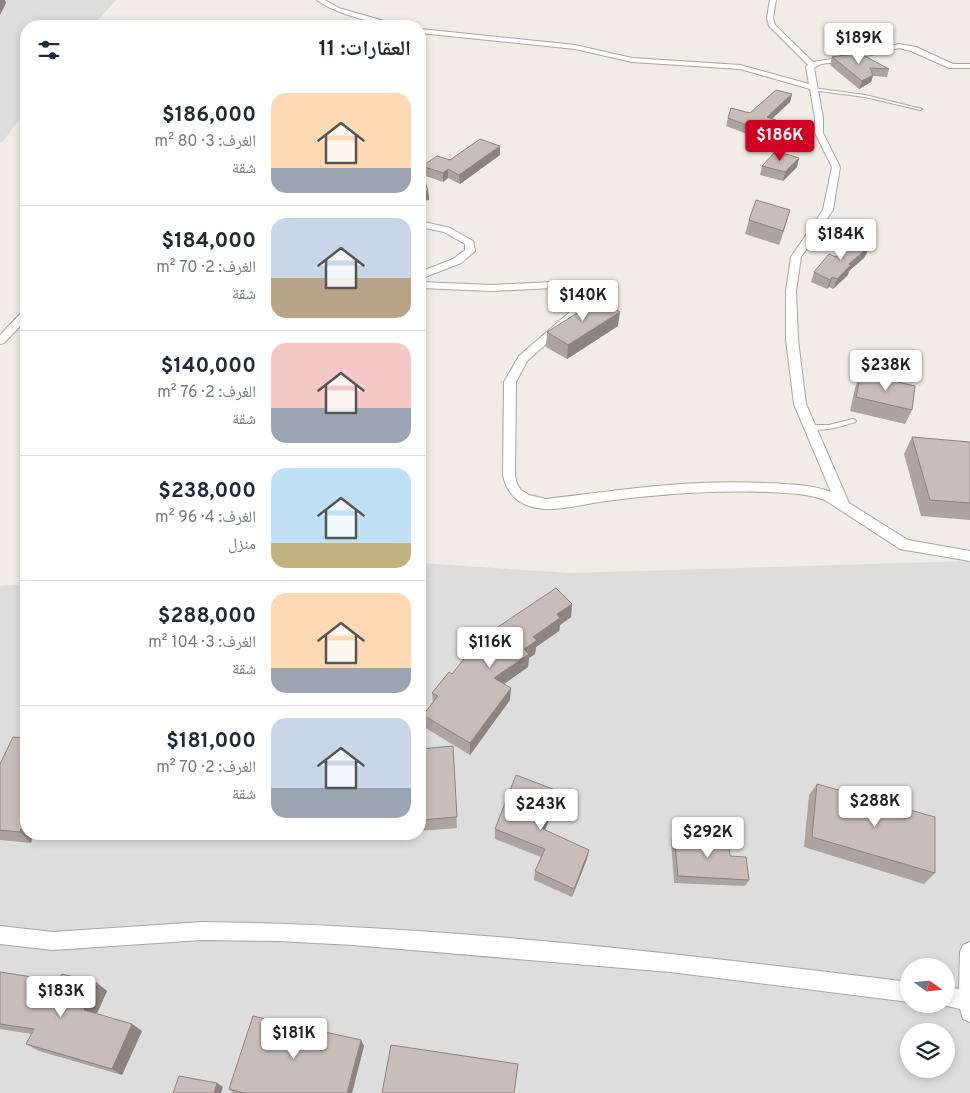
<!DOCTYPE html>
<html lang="ar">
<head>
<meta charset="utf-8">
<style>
  :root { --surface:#fff; --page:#f2f2f3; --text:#1f2937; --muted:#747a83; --line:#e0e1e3; --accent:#d00022 }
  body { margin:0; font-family:Overpass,"Noto Naskh Arabic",sans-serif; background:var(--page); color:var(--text); direction:rtl; height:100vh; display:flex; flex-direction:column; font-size:19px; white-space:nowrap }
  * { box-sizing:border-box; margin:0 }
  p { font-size:16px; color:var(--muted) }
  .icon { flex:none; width:28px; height:28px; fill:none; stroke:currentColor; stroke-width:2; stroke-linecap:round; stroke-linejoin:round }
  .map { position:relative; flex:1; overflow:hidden; direction:ltr }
  .details { position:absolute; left:20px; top:20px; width:406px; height:820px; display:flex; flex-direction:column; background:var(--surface); border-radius:20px; box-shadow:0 2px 8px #0003; direction:rtl }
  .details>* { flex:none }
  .needle { width:32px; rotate:105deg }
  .controls { position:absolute; left:900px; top:958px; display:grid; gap:10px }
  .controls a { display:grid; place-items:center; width:55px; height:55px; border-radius:50%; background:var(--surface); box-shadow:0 2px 8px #0003; font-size:25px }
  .price { position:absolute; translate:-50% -42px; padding:0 11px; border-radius:5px; background:#fff; color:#222; font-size:16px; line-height:32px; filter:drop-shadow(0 1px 2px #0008) }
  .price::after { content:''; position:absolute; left:50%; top:30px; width:15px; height:11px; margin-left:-8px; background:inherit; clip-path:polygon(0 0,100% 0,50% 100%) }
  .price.current { background:var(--accent); color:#fff }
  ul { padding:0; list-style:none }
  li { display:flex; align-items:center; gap:15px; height:125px; padding:0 15px }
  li+li { border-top:1px solid var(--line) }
  li span { display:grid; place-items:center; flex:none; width:140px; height:100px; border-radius:15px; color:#555 }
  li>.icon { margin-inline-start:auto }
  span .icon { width:60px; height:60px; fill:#fffc; stroke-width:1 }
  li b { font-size:21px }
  h2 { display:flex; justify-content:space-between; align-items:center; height:60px; padding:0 15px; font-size:21px }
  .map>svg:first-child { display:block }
  .residential { fill:#dedddd; fill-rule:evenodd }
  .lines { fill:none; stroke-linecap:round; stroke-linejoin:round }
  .service-casing { stroke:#a7a7a7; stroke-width:2 }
  .minor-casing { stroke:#a7a7a7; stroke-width:2 }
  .service { fill:#fff; fill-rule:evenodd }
  .minor { fill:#fff; fill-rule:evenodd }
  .wall { fill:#ada39f }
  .shaded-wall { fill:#8d8482 }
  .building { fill:#c9bdb9; stroke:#8d8482 }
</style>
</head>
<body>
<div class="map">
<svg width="970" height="1093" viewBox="0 0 970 1093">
  <rect width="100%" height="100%" fill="#f1ece6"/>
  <!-- residential -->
  <g class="residential">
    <path d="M0,0H116L93,26H26V111L3,141L0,143Z"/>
    <path d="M970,561V1093H0V586L26,584V834H420V563L569,573ZM909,966H946V1004H909ZM909,1031H946V1069H909Z"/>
  </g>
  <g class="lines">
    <!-- service casing -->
    <g class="service-casing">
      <g id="service">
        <path d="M813,88L865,95L922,109L920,110L865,97L812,90L811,89Z"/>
        <path d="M853,419L855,420L856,421L855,422C843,426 818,434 807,427L810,425H829Z"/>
      </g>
    </g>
    <!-- minor casing -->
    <g class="minor-casing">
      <g id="minor">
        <path d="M317,0H325L339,8L401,26C383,27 331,12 317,0Z"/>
        <path d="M770,0H776L773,18L775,25L813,62L851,56L899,44L916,47L953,64H970V68H949L911,51L899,48L851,60L821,64L814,68L823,118V133L840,167L833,210L801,257L796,291L798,340L806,404L849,503L908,540L970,551V561L900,549L825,500C806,493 786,493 766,492C712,490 660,494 606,501C588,503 564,510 546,509C523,508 508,498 503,475L504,382L519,356L579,304L582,297V291L573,287L492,291L420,288V282L492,285L573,281L586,284L593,291V297L587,308L527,361L516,382L515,475L517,484L521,490L529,495L546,499C619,490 690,479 764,483C787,484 810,484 831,492L794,404L786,340V291L791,257L823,210L832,167L815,133V118L810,89L740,69L632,62L575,49L420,33V29L575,45L632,58L740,65L809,84L806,67L808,65L769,26L767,18Z"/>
        <path d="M420,221L450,228L473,241L475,251L461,263L420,279V272L453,259L465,250V244L444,232L420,227Z"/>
        <path d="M26,311V320L4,343L0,344V335L22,312Z"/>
        <path d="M202,922C438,925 675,953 909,982V1002L670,972L353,945L278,941L202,940L53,950L0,944V926L53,932Z"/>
        <path d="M970,942V1022L963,1019L960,1009L939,1004H946V987L959,989L960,952L963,945Z"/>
      </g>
    </g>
    <!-- service -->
    <use href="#service" class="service"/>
    <!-- minor -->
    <use href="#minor" class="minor"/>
  </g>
  <!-- wall -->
  <g class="wall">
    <path d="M832,57L889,69L887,77L873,76L871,82L859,89L830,65Z"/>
    <path d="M792,94L790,102L772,119L774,128L763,140L726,126L728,118L750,113Z"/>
    <path d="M500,155L460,184L448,178L443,182L423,175L428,191L429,200L420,201V167L422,172V166L450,160Z"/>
    <path d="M799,158L797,167L783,181L760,175L762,166Z"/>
    <path d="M790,210L779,245L745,234L749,220Z"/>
    <path d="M836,257H865L849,271L848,275L833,289L829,287L827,289L811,282L814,272Z"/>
    <path d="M618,326L567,359L546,347L547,332Z"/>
    <path d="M861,373L912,410L905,424L850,411L855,388Z"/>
    <path d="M912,437L970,442V520L921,516L904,454Z"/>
    <path d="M572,604L571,617L560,625L559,631L536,647L535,654L529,658L528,667L504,684L510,700L470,755L424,727L423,715L433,702L432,693L452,674Z"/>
    <path d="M26,734V834H46L43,840L32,839L31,843L0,840V764L23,738Z"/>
    <path d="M453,746L457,828L420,831V749Z"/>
    <path d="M817,784L935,873L924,884L804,847L809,795Z"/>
    <path d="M558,791L556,801L545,830L587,859L572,897L534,880L535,871L541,857L495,839V829Z"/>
    <path d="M674,833L701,843L730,856L749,880L745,886L674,883L671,841Z"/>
    <path d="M0,972L58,981L97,983L107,991L97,1014L132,1024L142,1031L122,1075L39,1051L26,1044L31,1034L0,1029Z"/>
    <path d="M361,1040L364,1046L352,1093H233L229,1089Z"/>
  </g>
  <!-- shaded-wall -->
  <g class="shaded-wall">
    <path d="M0,0H5L6,3L0,15Z"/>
    <path d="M873,75L871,82L859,89L862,81Z"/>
    <path d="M792,94L790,102L765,125L767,117Z"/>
    <path d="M776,120L774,128L763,140L765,132Z"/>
    <path d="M500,146V155L460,184L459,175Z"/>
    <path d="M799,158L797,167L783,181L785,172Z"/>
    <path d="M448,169V178L443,182V173Z"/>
    <path d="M428,191L429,200L420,201V192Z"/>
    <path d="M790,210L786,224L779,245L783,231Z"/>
    <path d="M869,247L865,257L849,271L848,275L833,289L837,279L849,264Z"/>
    <path d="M832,277L829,287L827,289L830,280Z"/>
    <path d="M620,312L618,326L567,359L568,345Z"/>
    <path d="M572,604L571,617L560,625L559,631L536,647L535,654L529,658L528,667L494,691V678L533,637L557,614Z"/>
    <path d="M511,688L510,700L470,755V743Z"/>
    <path d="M558,791L556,801L542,839L543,829Z"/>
    <path d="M21,828L32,839L31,843L20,832Z"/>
    <path d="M37,834H46L43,840Z"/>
    <path d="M589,850L587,859L572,897L574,889Z"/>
    <path d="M97,983L107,991L95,1017L84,1010Z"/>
    <path d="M132,1024L142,1031L122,1075L112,1069Z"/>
    <path d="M361,1040L364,1046L352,1093H347Z"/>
    <path d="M217,1083L223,1087L221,1093H214Z"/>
  </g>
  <!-- building -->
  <g class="building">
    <path d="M859,53L889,69L870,68L873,75L862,81L832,57Z"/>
    <path d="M776,90L792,94L767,117L776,120L765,132L728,118L731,108L750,113Z"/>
    <path d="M480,139L500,146L459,175L448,169L443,173L422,166L437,156L450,160Z"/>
    <path d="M776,151L799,158L785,172L762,166Z"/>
    <path d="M420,167H421L428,191L420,192Z"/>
    <path d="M756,200L790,210L783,231L749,220Z"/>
    <path d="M860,238L869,247L849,264L851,265L837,279L832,277L830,280L814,272L829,254L836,257Z"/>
    <path d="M598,300L620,312L568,345L547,332Z"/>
    <path d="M861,373L915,386L912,410L856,397Z"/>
    <path d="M912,437L970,442V503L930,500Z"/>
    <path d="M556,588L572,604L557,614L560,618L533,637L537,640L524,649L529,654L494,678L511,688L470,743L423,715L438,696L432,693L449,672L452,674L480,639Z"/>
    <path d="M26,733V829L21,828L20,832L0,830V764L13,737L23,738Z"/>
    <path d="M453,746L457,817L420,820V749Z"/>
    <path d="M516,775L558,791L543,829L589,850L574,889L535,871L545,849L495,829Z"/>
    <path d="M817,784L935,817V873L812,837Z"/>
    <path d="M674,833L700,835L701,843L729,844L730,856L746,857L749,880L678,876Z"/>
    <path d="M0,972L58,981L62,974L97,983L84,1010L132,1024L112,1069L26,1044L34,1029L0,1024Z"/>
    <path d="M253,1016L361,1040L347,1093H244L229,1089Z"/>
    <path d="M391,1045L518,1064L514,1093H382Z"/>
    <path d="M179,1076L217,1083L214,1093H173Z"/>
  </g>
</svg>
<div class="controls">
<a><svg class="needle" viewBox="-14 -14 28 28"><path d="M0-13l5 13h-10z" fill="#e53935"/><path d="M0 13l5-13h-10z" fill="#747a83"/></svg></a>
<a><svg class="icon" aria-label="layers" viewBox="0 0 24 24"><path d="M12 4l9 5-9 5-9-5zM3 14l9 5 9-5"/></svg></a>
</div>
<b class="price" style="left:859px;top:65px">$189K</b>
<b class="price current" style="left:780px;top:162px">$186K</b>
<b class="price" style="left:841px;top:261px">$184K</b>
<b class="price" style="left:583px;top:322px">$140K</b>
<b class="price" style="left:886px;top:392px">$238K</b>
<b class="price" style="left:490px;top:669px">$116K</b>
<b class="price" style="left:875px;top:828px">$288K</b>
<b class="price" style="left:541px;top:831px">$243K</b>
<b class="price" style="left:708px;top:859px">$292K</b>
<b class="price" style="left:61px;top:1018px">$183K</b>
<b class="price" style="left:294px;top:1060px">$181K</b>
<section class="details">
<h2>العقارات: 11<svg class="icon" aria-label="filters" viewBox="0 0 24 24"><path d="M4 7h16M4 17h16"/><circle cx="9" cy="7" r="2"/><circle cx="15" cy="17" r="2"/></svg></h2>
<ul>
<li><span style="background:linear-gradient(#ffd9b3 75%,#9aa5b1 0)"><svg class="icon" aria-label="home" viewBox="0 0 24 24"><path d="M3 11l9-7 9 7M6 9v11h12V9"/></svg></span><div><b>$186,000</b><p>الغرف: 3 · 80 m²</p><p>شقة</p></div></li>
<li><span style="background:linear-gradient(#c9d6e8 60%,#b9a48a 0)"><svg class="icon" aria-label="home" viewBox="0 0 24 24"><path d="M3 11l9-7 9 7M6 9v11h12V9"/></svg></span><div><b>$184,000</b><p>الغرف: 2 · 70 m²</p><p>شقة</p></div></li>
<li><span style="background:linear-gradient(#f6c9c9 65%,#9aa5b1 0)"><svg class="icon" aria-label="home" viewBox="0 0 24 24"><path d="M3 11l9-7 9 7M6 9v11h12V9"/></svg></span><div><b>$140,000</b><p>الغرف: 2 · 76 m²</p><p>شقة</p></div></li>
<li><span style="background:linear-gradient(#bfe0f5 75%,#c2b280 0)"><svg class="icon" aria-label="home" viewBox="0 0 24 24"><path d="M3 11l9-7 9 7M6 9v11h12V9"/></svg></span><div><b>$238,000</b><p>الغرف: 4 · 96 m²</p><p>منزل</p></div></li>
<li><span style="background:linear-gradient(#ffd9b3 75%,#9aa5b1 0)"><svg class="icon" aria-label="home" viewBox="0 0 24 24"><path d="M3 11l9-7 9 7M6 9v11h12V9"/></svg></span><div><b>$288,000</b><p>الغرف: 3 · 104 m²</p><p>شقة</p></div></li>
<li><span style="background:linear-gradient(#c9d6e8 70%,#9aa5b1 0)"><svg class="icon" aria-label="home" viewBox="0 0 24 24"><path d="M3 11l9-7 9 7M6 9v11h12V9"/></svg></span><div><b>$181,000</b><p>الغرف: 2 · 70 m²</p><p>شقة</p></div></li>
</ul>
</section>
</div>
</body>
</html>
